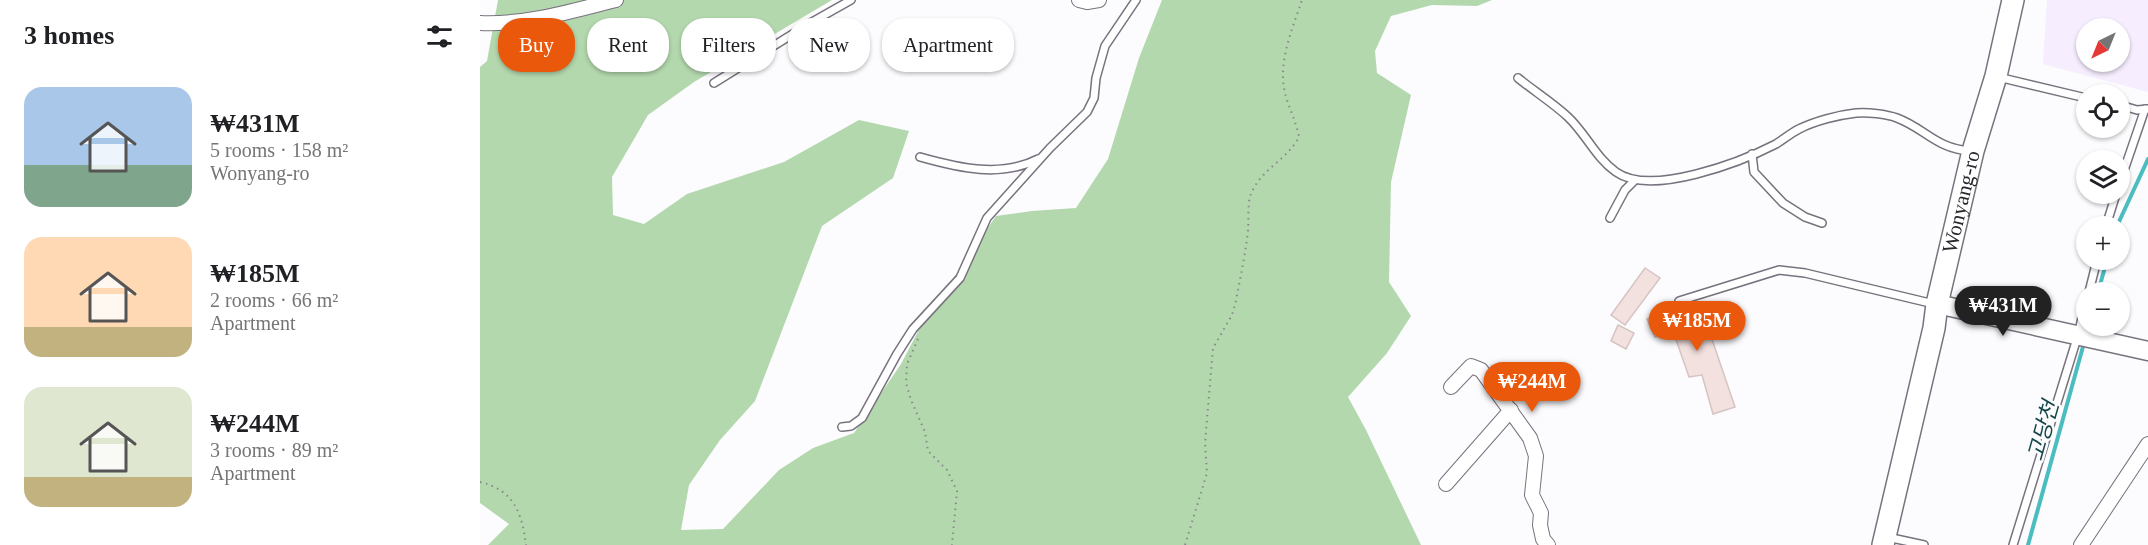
<!DOCTYPE html>
<html lang="en">
<head>
<meta charset="utf-8">
<style>
  :root { --surface:#fff; --page:#f2f2f2; --text:#202124; --muted:#757577; --accent:#ea580c }
  body { margin:0; font-family:"Times New Roman","Noto Sans KR",serif; background:var(--page); color:var(--text); height:100vh; display:flex; flex-direction:column; font-size:22px; white-space:nowrap }
  * { box-sizing:border-box; margin:0 }
  p { font-size:20px; color:var(--muted) }
  .icon { flex:none; width:33px; height:33px; fill:none; stroke:currentColor; stroke-width:2; stroke-linecap:round; stroke-linejoin:round }
  .map { position:relative; flex:1; overflow:hidden }
  .drawer { display:flex; flex-direction:column; background:var(--surface); width:480px }
  .drawer>* { flex:none }
  .banner { position:absolute; left:18px; top:18px; width:570px; height:54px; display:flex; gap:12px }
  .needle { width:39px; rotate:223deg }
  .tools { position:absolute; left:1596px; top:18px; display:grid; gap:12px }
  .tools a { display:grid; place-items:center; width:54px; height:54px; border-radius:50%; background:var(--surface); box-shadow:0 2px 4px #0004; font-size:30px }
  .price { position:absolute; translate:-50% -51px; padding:0 14px; border-radius:21px; background:var(--accent); color:#fff; font-size:20px; line-height:39px; filter:drop-shadow(0 2px 3px #0008) }
  .price::after { content:''; position:absolute; left:50%; top:36px; width:18px; height:14px; margin-left:-9px; background:inherit; clip-path:polygon(0 0,100% 0,50% 100%) }
  .price.active { background:#222; color:#fff }
  ul { padding:0; list-style:none }
  li { display:flex; align-items:center; gap:18px; height:150px; padding:0 24px }
  li span { display:grid; place-items:center; flex:none; width:168px; height:120px; border-radius:18px; color:#555 }
  li>.icon { margin-inline-start:auto }
  span .icon { width:72px; height:72px; fill:#fffc; stroke-width:1 }
  li b { font-size:26px }
  h2 { display:flex; justify-content:space-between; align-items:center; height:72px; padding:0 24px; font-size:26px }
  .chip { padding:0 21px; border-radius:24px; background:var(--surface); box-shadow:0 2px 4px #0004; font-size:21px; line-height:54px }
  .chip.active { background:var(--accent); color:#fff }
  main { display:flex; flex:1; min-height:0 }
  .map>svg:first-child { display:block }
  .built { fill:#f6edfe; fill-rule:evenodd }
  .green { fill:#b3d8ad }
  .lines { fill:none; stroke-linecap:round; stroke-linejoin:round }
  .stream { stroke:#4bbcc0; stroke-width:4 }
  .building { fill:#f3e1df; stroke:#d6c4c2; stroke-width:1.5 }
  .lane-casing { stroke:#78727e; stroke-width:10 }
  .street-casing { stroke:#78727e; stroke-width:16 }
  .secondary-casing { stroke:#78727e; stroke-width:21 }
  .primary-casing { stroke:#78727e; stroke-width:24 }
  .path { stroke:#89888b; stroke-width:2; stroke-dasharray:1.5 4.5; stroke-linecap:butt }
  .lane { stroke:#fff; stroke-width:7 }
  .street { stroke:#fff; stroke-width:14 }
  .secondary { stroke:#fff; stroke-width:18 }
  .primary { stroke:#fff; stroke-width:21 }
  .labels { text-anchor:middle; dominant-baseline:central; stroke-width:5; stroke-linejoin:round; paint-order:stroke }
  .street-label { font-size:21px; fill:#29272c; stroke:#fcfbfd }
  .water-label { font-size:22px; font-style:italic; fill:#154749; stroke:#fcfbfd }
</style>
</head>
<body>
<main>
<section class="drawer">
<h2>3 homes<svg class="icon" aria-label="filters" viewBox="0 0 24 24"><path d="M4 7h16M4 17h16"/><circle cx="9" cy="7" r="2"/><circle cx="15" cy="17" r="2"/></svg></h2>
<ul>
<li><span style="background:linear-gradient(#a9c7e8 65%,#7fa58c 0)"><svg class="icon" aria-label="home" viewBox="0 0 24 24"><path d="M3 11l9-7 9 7M6 9v11h12V9"/></svg></span><div><b>₩431M</b><p>5 rooms · 158 m²</p><p>Wonyang-ro</p></div></li>
<li><span style="background:linear-gradient(#ffd9b3 75%,#c2b280 0)"><svg class="icon" aria-label="home" viewBox="0 0 24 24"><path d="M3 11l9-7 9 7M6 9v11h12V9"/></svg></span><div><b>₩185M</b><p>2 rooms · 66 m²</p><p>Apartment</p></div></li>
<li><span style="background:linear-gradient(#dfe7d0 75%,#c2b280 0)"><svg class="icon" aria-label="home" viewBox="0 0 24 24"><path d="M3 11l9-7 9 7M6 9v11h12V9"/></svg></span><div><b>₩244M</b><p>3 rooms · 89 m²</p><p>Apartment</p></div></li>
</ul>
</section>
<div class="map">
<svg width="1668" height="545" viewBox="0 0 1668 545">
  <rect width="100%" height="100%" fill="#fcfbfd"/>
  <!-- built -->
  <path class="built" d="M1567,0H1668V92L1563,64ZM1606,28H1640V62H1606Z"/>
  <!-- green -->
  <path class="green" d="M18,0H352L214,82L168,115L132,177L133,215L164,224L207,194L304,162L379,120L429,131L413,178L342,226L275,401L240,440L209,485L201,530L243,529L299,470L333,448L374,433L421,364L442,324L516,216L552,211L596,208L628,159L659,58L682,0H1012L997,6L952,5L911,16L895,51L897,73L931,95L911,182L909,282L931,316L907,353L868,397L886,430L941,545H8L29,524L0,503V67L7,61Z"/>
  <g class="lines">
    <!-- stream -->
    <g class="stream">
      <path d="M1637,226L1668,159"/>
      <path d="M1618,292L1627,260"/>
      <path d="M1548,545L1604,343"/>
    </g>
  </g>
  <!-- building -->
  <g class="building">
    <path d="M1165,268L1180,278L1145,325L1131,315Z"/>
    <path d="M1220,304L1255,407L1233,414L1222,375L1209,377L1193,331L1175,337L1167,319Z"/>
    <path d="M1138,325L1154,333L1146,349L1131,341Z"/>
  </g>
  <g class="lines">
    <!-- lane casing -->
    <g class="lane-casing">
      <g id="lane">
        <path d="M1518,77L1606,98"/>
        <path d="M1038,78C1054,91 1073,103 1088,117C1106,134 1116,158 1136,172C1171,197 1261,162 1296,144C1304,139 1311,133 1319,129C1335,121 1358,115 1376,113C1388,112 1406,114 1417,118C1446,129 1455,148 1490,151"/>
        <path d="M234,83L332,22L371,0"/>
        <path d="M1640,105L1657,110L1668,109"/>
        <path d="M1272,154L1274,172L1303,203L1325,217L1342,223"/>
        <path d="M440,157C479,168 521,178 558,159"/>
        <path d="M1640,182L1665,109"/>
        <path d="M1130,218L1145,190L1155,180"/>
        <path d="M1626,226L1636,194"/>
        <path d="M1609,292L1617,260"/>
        <path d="M1199,301L1299,270L1325,273L1454,304"/>
        <path d="M362,427L371,426L382,418L417,354L433,329L480,278L507,218L570,148L607,112L614,98L616,78L625,46L656,0"/>
        <path d="M1407,537L1444,545"/>
        <path d="M1533,545L1598,335L1606,301"/>
      </g>
    </g>
    <!-- street casing -->
    <g class="street-casing">
      <g id="street">
        <path d="M599,0L607,2L619,0"/>
        <path d="M0,23C46,25 92,11 136,0"/>
        <path d="M971,387L991,366L1001,370L1050,438L1056,456L1052,495L1061,513L1060,525L1063,539L1068,545"/>
        <path d="M966,484L1031,410"/>
        <path d="M1601,545L1668,444"/>
      </g>
    </g>
    <!-- secondary casing -->
    <g class="secondary-casing">
      <path id="secondary" d="M1457,304L1668,351"/>
    </g>
    <!-- primary casing -->
    <g class="primary-casing">
      <g id="primary">
        <path id="s1" d="M1403,545L1454,328L1457,304L1493,151L1516,76L1533,0"/>
      </g>
    </g>
    <!-- path -->
    <g class="path">
      <path d="M438,339L427,364L426,383L431,400L445,432L448,451L467,470L477,491L472,545"/>
      <path d="M0,482C34,490 42,513 46,545"/>
      <path d="M705,545L727,473L725,443L733,348L752,315L755,305C760,280 765,256 768,231C769,220 767,204 771,194C780,170 808,159 819,137C816,120 807,105 804,88C799,59 813,27 822,0"/>
    </g>
    <!-- lane -->
    <use href="#lane" class="lane"/>
    <!-- street -->
    <use href="#street" class="street"/>
    <!-- secondary -->
    <use href="#secondary" class="secondary"/>
    <!-- primary -->
    <use href="#primary" class="primary"/>
  </g>
  <g class="labels">
    <!-- street labels -->
    <g class="street-label">
      <text stroke="none"><textPath href="#s1" startOffset="352">Wonyang-ro</textPath></text>
    </g>
    <!-- water labels -->
    <g class="water-label">
      <text transform="translate(1563 431) rotate(-74)">고당천</text>
    </g>
  </g>
</svg>
<div class="tools">
<a><svg class="needle" viewBox="-14 -14 28 28"><path d="M0-13l5 13h-10z" fill="#e53935"/><path d="M0 13l5-13h-10z" fill="#757577"/></svg></a>
<a><svg class="icon" aria-label="locate" viewBox="0 0 24 24"><circle cx="12" cy="12" r="6"/><path d="M12 2v4M12 18v4M2 12h4M18 12h4"/></svg></a>
<a><svg class="icon" aria-label="layers" viewBox="0 0 24 24"><path d="M12 4l9 5-9 5-9-5zM3 14l9 5 9-5"/></svg></a>
<a>+</a>
<a>−</a>
</div>
<b class="price active" style="left:1523px;top:337px">₩431M</b>
<b class="price" style="left:1217px;top:352px">₩185M</b>
<b class="price" style="left:1052px;top:413px">₩244M</b>
<div class="banner">
<a class="chip active">Buy</a>
<a class="chip">Rent</a>
<a class="chip">Filters</a>
<a class="chip">New</a>
<a class="chip">Apartment</a>
</div>
</div>
</main>
</body>
</html>
